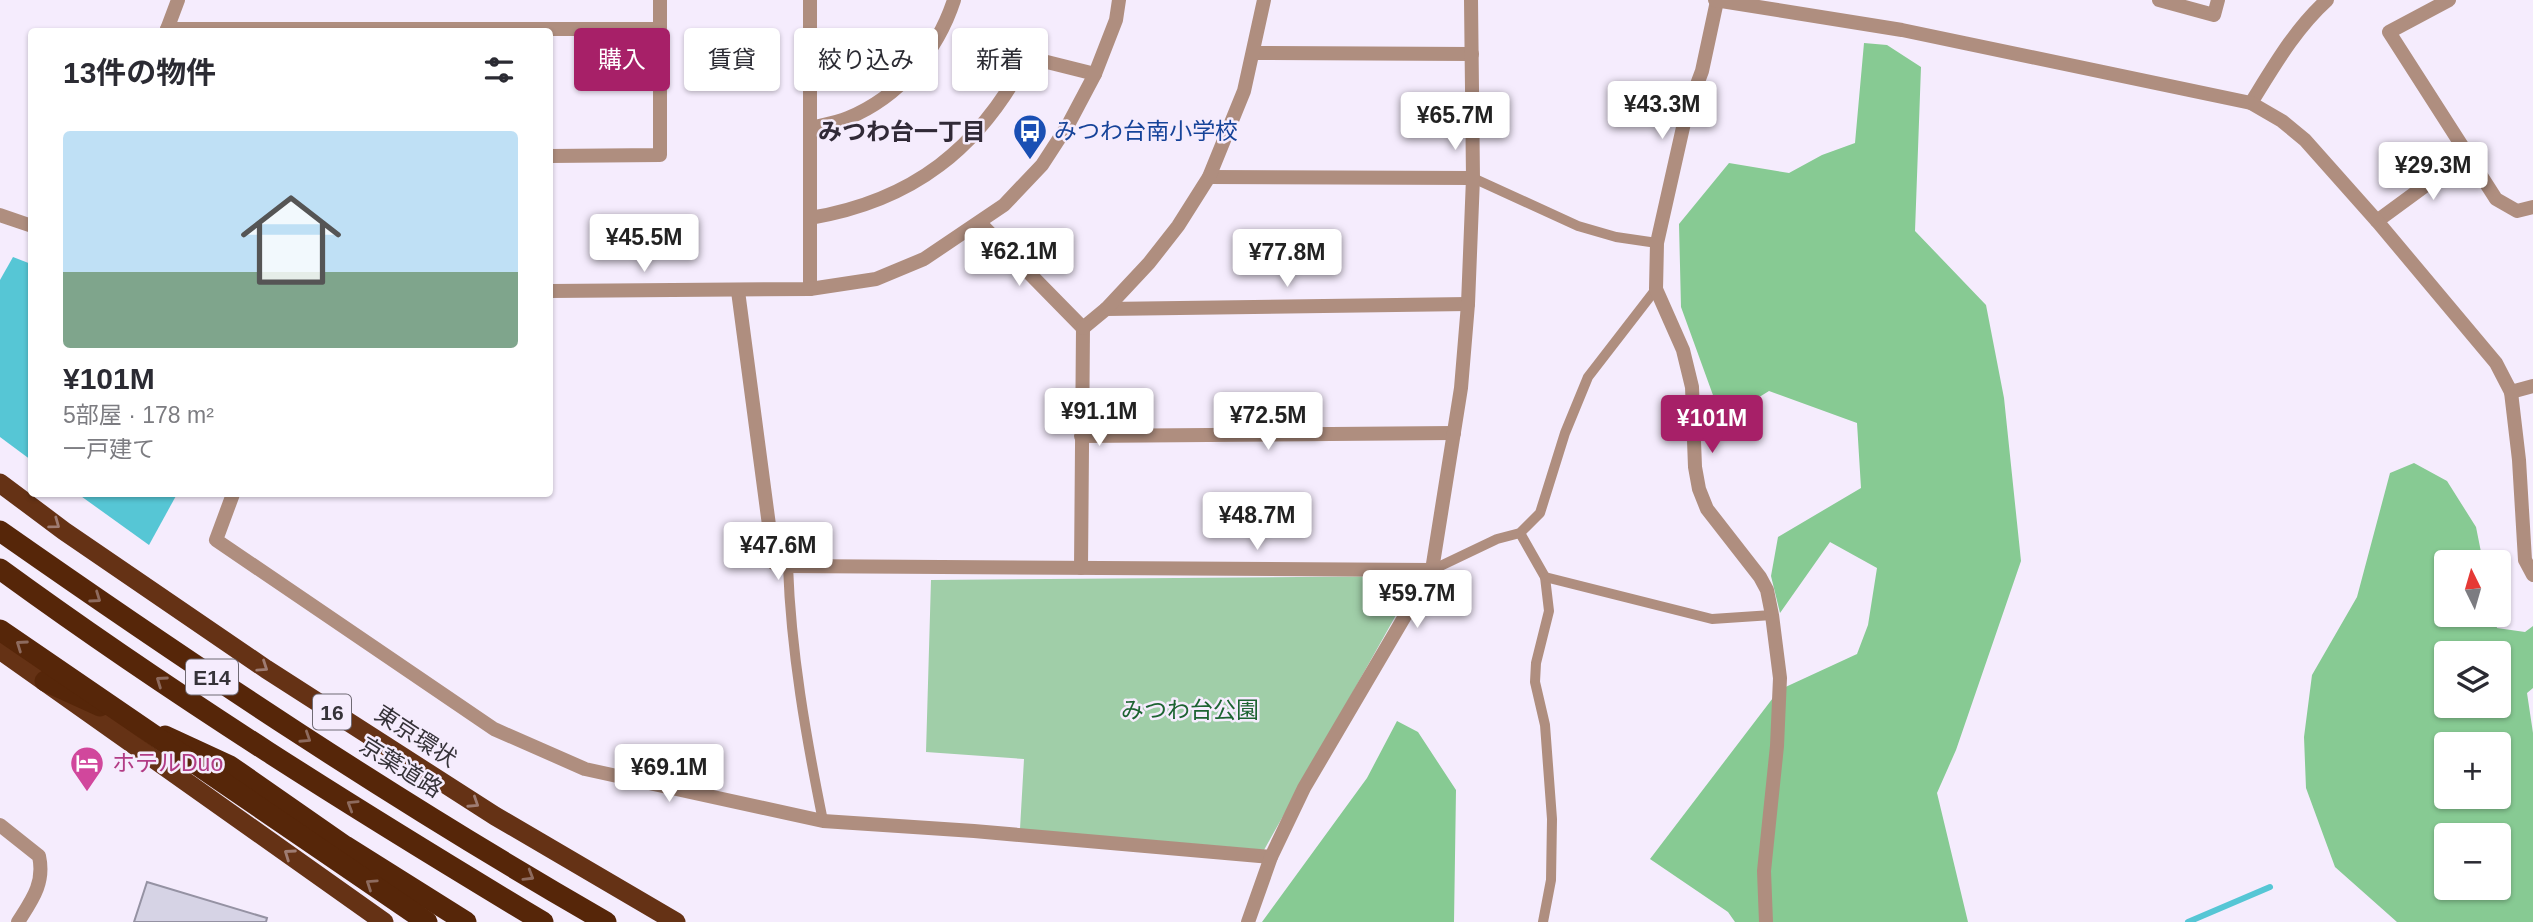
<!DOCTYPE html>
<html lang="ja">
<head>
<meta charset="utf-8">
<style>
  :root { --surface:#fff; --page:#f7f7f7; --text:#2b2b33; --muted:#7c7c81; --line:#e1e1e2; --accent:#a72068 }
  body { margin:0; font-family:Arial,"Noto Sans JP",sans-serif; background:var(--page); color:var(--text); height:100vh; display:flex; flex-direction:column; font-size:26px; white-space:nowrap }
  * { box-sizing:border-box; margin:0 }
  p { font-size:23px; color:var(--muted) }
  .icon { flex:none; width:38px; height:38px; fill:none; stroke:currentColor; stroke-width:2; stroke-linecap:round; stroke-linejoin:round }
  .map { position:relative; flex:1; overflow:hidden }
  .side { position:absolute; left:28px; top:28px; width:525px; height:469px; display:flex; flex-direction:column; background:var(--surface); border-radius:7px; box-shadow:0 2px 5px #0004 }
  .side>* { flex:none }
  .guide { position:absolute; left:574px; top:28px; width:665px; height:63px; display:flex; gap:14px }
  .needle { width:46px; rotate:355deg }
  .controls { position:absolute; left:2434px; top:550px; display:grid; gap:14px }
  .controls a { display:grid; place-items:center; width:77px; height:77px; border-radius:7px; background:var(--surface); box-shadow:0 2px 5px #0004; font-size:35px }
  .price { position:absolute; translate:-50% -60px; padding:0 16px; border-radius:7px; background:#fff; color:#222; font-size:23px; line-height:46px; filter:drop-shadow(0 2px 4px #0008) }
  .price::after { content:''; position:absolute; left:50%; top:42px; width:21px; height:16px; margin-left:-10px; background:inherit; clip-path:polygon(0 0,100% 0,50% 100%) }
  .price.on { background:var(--accent); color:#fff }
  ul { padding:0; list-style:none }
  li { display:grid; align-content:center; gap:14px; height:371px; padding:0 35px }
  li+li { border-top:2px solid var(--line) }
  li span { display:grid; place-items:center; height:217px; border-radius:7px; color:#555 }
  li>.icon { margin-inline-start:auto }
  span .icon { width:126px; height:126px; fill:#fffc; stroke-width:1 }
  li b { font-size:30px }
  h2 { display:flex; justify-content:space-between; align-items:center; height:84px; padding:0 35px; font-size:30px }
  .pill { padding:0 24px; border-radius:7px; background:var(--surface); box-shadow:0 2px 5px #0004; font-size:24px; line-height:63px }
  .pill.on { background:var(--accent); color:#fff }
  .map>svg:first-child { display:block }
  .green { fill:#a0cea8 }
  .forest { fill:#87ca93; fill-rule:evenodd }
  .water { fill:#56c6d5 }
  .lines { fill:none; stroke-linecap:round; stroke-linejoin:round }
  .stream { stroke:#56c6d5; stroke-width:6 }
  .building { fill:#d6d3e5; stroke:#9592a3; stroke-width:2 }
  .service { stroke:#af8e7f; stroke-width:10 }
  .minor { stroke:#af8e7f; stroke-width:14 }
  .tertiary { stroke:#af8e7f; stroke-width:14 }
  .trunk { stroke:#653215; stroke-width:19 }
  .motorway { stroke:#562609; stroke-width:21 }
  .motorway-bridge { stroke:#562609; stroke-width:21 }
  .oneway { stroke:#9f7c72 }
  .oneway2 { stroke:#8e6b5e }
  .labels { text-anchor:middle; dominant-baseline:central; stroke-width:5; stroke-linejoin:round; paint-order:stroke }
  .shield { fill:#f5ecfd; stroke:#6f6a74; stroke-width:2 }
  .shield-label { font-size:21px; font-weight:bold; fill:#363339 }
  .transit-label { font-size:23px; fill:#164399; stroke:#f5ecfd; text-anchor:start }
  .park-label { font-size:23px; fill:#1c6331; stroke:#f5ecfd }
  .street-label { font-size:23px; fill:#363339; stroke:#f5ecfd }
  .hotel-label { font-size:23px; fill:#b23c85; stroke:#f5ecfd; text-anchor:start }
  .neighbourhood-label { font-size:24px; font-weight:bold; fill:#312a37; stroke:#f5ecfd }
</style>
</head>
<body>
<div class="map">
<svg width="2533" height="922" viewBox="0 0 2533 922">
  <rect width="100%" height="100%" fill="#f5ecfd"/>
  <!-- green -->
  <path class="green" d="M1418,576L1264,850L1020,829L1024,759L926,752L931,580Z"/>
  <!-- forest -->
  <g class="forest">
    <path d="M1864,43L1887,45L1921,67L1915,231L1986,305L2004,398L2021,561L1956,750L1937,793L1968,922H1735L1728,912L1650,859L1779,690L1857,654L1868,625L1877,568L1830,542L1780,613L1771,576L1778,537L1861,488L1857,423L1769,391L1722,420L1681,307L1679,224L1729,163L1789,173L1822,155L1855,143Z"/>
    <path d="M2414,463L2447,481L2476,527L2483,562H2446V614H2494L2497,628L2525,632L2533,626V688L2527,693L2533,733V922H2397L2335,867L2306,788L2304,737L2312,675L2357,597L2390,473ZM2446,653H2499V705H2446ZM2446,744H2499V796H2446ZM2446,835H2499V887H2446Z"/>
    <path d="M1397,721L1418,732L1456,790L1454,922H1262L1367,778Z"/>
  </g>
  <!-- water -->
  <g class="water">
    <path d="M13,257L31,264V460L0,437V280Z"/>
    <path d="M78,494H177L149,545Z"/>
  </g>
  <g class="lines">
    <!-- stream -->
    <path class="stream" d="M2188,922L2270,887"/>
  </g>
  <!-- building -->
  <path class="building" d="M147,882L267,918L266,922H134Z"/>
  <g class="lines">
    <!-- service -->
    <g class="service">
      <path d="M1473,178L1578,226L1616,237L1657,243"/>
      <path d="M1520,533L1545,577L1549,611L1536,663L1535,682L1545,725L1552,819L1551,880L1543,922"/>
      <path d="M788,566C791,652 806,737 823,821"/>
      <path d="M1432,570L1497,539L1520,533L1540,513L1565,433L1588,377L1656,289"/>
      <path d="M1545,577L1712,619L1772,615"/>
    </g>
    <!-- minor -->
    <g class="minor">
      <path d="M2159,0L2214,15L2218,0"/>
      <path d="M2449,0L2389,32L2496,199L2517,211L2533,207"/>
      <path d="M1717,1L1702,71L1686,114L1657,243L1656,289L1683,350L1692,387L1695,467L1699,489L1707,509L1760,577L1767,590L1772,615L1780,678L1777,746L1764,871L1766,922"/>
      <path d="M167,29H660"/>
      <path d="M1254,53L1472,54"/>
      <path d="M2251,103C2274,66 2295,29 2327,0"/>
      <path d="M811,128C823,125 836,123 848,118C899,97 937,52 954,0"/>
      <path d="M550,156L660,155V0"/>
      <path d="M1209,177L1473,178"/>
      <path d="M810,218C913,201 980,148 1027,57L1095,74"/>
      <path d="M2377,221L2467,155"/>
      <path d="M980,223L1083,328L1081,568"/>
      <path d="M810,289V0"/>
      <path d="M738,291L774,563L788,566L1432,570"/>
      <path d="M1106,309L1468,304"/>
      <path d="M1083,328L1106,309L1149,263L1178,226L1209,177L1244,91L1264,0"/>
      <path d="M2511,392L2519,460L2525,560L2533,575"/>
      <path d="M1081,436L1454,433"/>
      <path d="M233,494L216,540L494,729L585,769L823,821L974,831L1271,857"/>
      <path d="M0,825L39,856C45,883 32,900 18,922"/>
      <path d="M1248,922L1271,857L1304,788L1432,570L1461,388L1468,304L1473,178L1471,0"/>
    </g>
    <!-- tertiary -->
    <g class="tertiary">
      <path d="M1715,0L1902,30L2251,103L2282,121L2305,140L2377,221L2496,363L2511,392L2533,386"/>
      <path d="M166,32L178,0"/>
      <path d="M0,215L32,226"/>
      <path d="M550,291L810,289L876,279L924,259L1004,205L1042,165L1068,125L1095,74L1116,20L1119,0"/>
    </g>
    <!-- trunk -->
    <g class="trunk">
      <path d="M0,483L64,531L266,669L495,816L676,922"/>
      <path d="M0,650L384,922"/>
    </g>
    <!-- motorway -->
    <g class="motorway">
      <path d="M0,531C197,669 397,802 606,922"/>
      <path d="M0,569C174,696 358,811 543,922"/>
      <path d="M45,681L100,706"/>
      <path d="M165,736L230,766L345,846L466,922"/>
    </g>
    <!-- motorway-bridge -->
    <path class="motorway-bridge" d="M0,630L427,922"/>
  </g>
  <!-- one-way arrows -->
  <defs><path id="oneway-chevron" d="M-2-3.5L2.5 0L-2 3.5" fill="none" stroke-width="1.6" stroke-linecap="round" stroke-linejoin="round" transform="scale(1.75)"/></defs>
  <g class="oneway">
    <use href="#oneway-chevron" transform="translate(55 524) rotate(36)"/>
    <use href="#oneway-chevron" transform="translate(263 667) rotate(34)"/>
    <use href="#oneway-chevron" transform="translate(474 803) rotate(33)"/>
    <use href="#oneway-chevron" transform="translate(289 854) rotate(-145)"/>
  </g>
  <g class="oneway2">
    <use href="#oneway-chevron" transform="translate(96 598) rotate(35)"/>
    <use href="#oneway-chevron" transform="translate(21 645) rotate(-145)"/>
    <use href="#oneway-chevron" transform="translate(161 681) rotate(-145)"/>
    <use href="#oneway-chevron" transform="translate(306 738) rotate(33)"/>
    <use href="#oneway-chevron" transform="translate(352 805) rotate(-148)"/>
    <use href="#oneway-chevron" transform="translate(529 876) rotate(31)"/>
    <use href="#oneway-chevron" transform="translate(371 884) rotate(-146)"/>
  </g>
  <!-- icons -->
  <defs>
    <g id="bus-pin" transform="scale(1.75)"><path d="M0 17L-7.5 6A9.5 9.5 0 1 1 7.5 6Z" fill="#1a4fb4" stroke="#f5ecfd"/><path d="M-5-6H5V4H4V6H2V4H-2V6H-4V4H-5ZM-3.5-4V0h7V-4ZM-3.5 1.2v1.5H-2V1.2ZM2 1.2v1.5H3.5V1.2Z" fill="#fff"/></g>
    <g id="hotel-pin" transform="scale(1.75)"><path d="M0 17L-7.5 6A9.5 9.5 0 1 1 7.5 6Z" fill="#d1479c" stroke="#f5ecfd"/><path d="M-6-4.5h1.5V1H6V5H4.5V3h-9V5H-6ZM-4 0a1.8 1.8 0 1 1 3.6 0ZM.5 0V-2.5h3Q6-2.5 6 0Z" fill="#fff"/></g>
  </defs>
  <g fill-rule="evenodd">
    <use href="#bus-pin" x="1030" y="131"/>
    <use href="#hotel-pin" x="87" y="763"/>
  </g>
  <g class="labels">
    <!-- shield labels -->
    <g class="shield">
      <rect x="186" y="659.5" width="52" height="35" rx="5"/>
      <rect x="313" y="694.5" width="38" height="35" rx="5"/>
    </g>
    <g class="shield-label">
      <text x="212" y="677">E14</text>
      <text x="332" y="712">16</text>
    </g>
    <!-- transit labels -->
    <g class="transit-label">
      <text x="1054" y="131">みつわ台南小学校</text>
    </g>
    <!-- park labels -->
    <g class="park-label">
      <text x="1190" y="710">みつわ台公園</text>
    </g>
    <!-- street labels -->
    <g class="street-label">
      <text transform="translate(416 736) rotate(33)">東京環状</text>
      <text transform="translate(401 767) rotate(32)">京葉道路</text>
    </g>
    <!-- hotel labels -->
    <g class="hotel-label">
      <text x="112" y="763">ホテルDuo</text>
    </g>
    <!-- neighbourhood labels -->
    <g class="neighbourhood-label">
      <text x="902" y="131">みつわ台一丁目</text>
    </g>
  </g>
</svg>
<div class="controls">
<a><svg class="needle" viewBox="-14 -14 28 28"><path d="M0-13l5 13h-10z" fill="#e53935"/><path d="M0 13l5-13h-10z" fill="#7c7c81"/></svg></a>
<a><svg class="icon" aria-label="layers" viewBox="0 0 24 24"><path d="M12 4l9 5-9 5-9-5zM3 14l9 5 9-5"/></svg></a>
<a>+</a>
<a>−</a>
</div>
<b class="price" style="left:1662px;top:141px">¥43.3M</b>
<b class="price" style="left:1455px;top:152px">¥65.7M</b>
<b class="price" style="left:2433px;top:202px">¥29.3M</b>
<b class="price" style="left:644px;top:274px">¥45.5M</b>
<b class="price" style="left:1019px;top:288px">¥62.1M</b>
<b class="price" style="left:1287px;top:289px">¥77.8M</b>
<b class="price" style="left:1099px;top:448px">¥91.1M</b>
<b class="price" style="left:1268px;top:452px">¥72.5M</b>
<b class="price on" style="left:1712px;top:455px">¥101M</b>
<b class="price" style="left:1257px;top:552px">¥48.7M</b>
<b class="price" style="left:778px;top:582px">¥47.6M</b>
<b class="price" style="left:1417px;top:630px">¥59.7M</b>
<b class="price" style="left:669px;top:804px">¥69.1M</b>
<div class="guide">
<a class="pill on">購入</a>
<a class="pill">賃貸</a>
<a class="pill">絞り込み</a>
<a class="pill">新着</a>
</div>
<section class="side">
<h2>13件の物件<svg class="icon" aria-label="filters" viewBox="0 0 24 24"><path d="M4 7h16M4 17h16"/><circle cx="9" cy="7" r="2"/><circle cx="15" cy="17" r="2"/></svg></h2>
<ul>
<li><span style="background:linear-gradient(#bfe0f5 65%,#7fa58c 0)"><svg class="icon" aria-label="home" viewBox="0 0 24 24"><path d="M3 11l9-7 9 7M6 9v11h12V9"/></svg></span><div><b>¥101M</b><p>5部屋 · 178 m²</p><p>一戸建て</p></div></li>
</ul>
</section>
</div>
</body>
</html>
